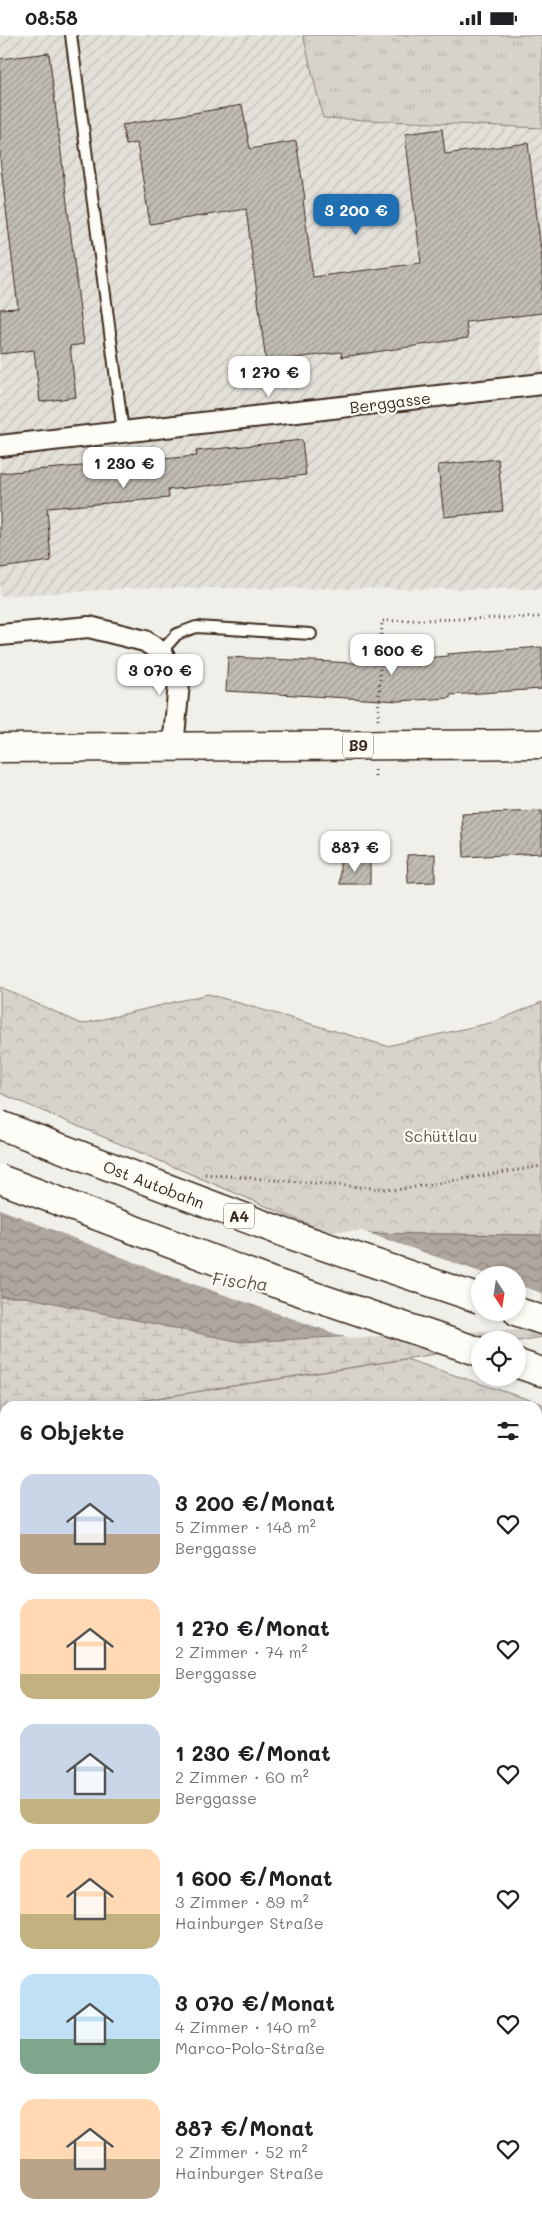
<!DOCTYPE html>
<html lang="de">
<head>
<meta charset="utf-8">
<style>
  :root { --surface:#fff; --page:#f6f6f6; --text:#202124; --muted:#757577; --accent:#1f6fb2 }
  body { margin:0; font-family:Mali,sans-serif; background:var(--page); color:var(--text); height:100vh; display:flex; flex-direction:column; font-size:19px; white-space:nowrap }
  * { box-sizing:border-box; margin:0 }
  p { font-size:16px; color:var(--muted) }
  .icon { flex:none; width:28px; height:28px; fill:none; stroke:currentColor; stroke-width:2; stroke-linecap:round; stroke-linejoin:round }
  .map { position:relative; flex:1; overflow:hidden }
  .sheet { position:absolute; left:0px; top:1366px; width:542px; height:821px; display:flex; flex-direction:column; background:var(--surface); border-radius:15px 15px 0 0; box-shadow:0 2px 8px #0003 }
  .sheet>* { flex:none }
  .needle { width:32px; rotate:168deg }
  .tools { position:absolute; left:471px; top:1231px; display:grid; gap:10px }
  .tools a { display:grid; place-items:center; width:55px; height:55px; border-radius:50%; background:var(--surface); box-shadow:0 2px 8px #0003; font-size:25px }
  .price { position:absolute; translate:-50% -42px; padding:0 11px; border-radius:10px; background:#fff; color:#222; font-size:16px; line-height:32px; filter:drop-shadow(0 1px 2px #0008) }
  .price::after { content:''; position:absolute; left:50%; top:30px; width:15px; height:11px; margin-left:-8px; background:inherit; clip-path:polygon(0 0,100% 0,50% 100%) }
  .price.active { background:var(--accent); color:#fff }
  ul { padding:0; list-style:none }
  li { display:flex; align-items:center; gap:15px; height:125px; padding:0 20px }
  li span { display:grid; place-items:center; flex:none; width:140px; height:100px; border-radius:15px; color:#555 }
  li>.icon { margin-inline-start:auto }
  span .icon { width:60px; height:60px; fill:#fffc; stroke-width:1 }
  li b { font-size:21px }
  h2 { display:flex; justify-content:space-between; align-items:center; height:60px; padding:0 20px; font-size:21px }
  .status { display:flex; justify-content:space-between; align-items:center; height:35px; padding:0 25px; background:var(--surface); direction:ltr }
  .status svg { height:14px; fill:currentColor }
  .map>svg:first-child { display:block }
  .industrial { fill:url(#industrial-furrows) }
  .grass { fill:url(#grass-tufts); stroke:#897e75 }
  .forest { fill:url(#forest-crowns); stroke:#897e75 }
  .wetland { fill:url(#wetland-marsh); stroke:#897e75 }
  .water { fill:url(#water-waves); stroke:#80746b; fill-rule:evenodd }
  .pier { fill:#f1efea }
  .building { fill:url(#building-hatch); stroke:#3b2a1e }
  .lines { fill:none; stroke-linecap:round; stroke-linejoin:round }
  .service-casing { stroke:#3b2a1e; stroke-width:14 }
  .minor-casing { stroke:#3b2a1e; stroke-width:24 }
  .primary-casing { stroke:#3b2a1e; stroke-width:31 }
  .motorway-casing { stroke:#3b2a1e; stroke-width:31 }
  .path { stroke:#3b2a1e; stroke-width:3; stroke-dasharray:1 4; stroke-linecap:butt }
  .service { stroke:#fdfcf7; stroke-width:10 }
  .minor { stroke:#fdfcf7; stroke-width:20 }
  .primary { stroke:#fdfcf7; stroke-width:28 }
  .motorway { stroke:#fdfcf7; stroke-width:28 }
  .motorway-bridge-casing { stroke:#3b2a1e; stroke-width:31; stroke-linecap:butt }
  .motorway-bridge { stroke:#fdfcf7; stroke-width:28 }
  .labels { text-anchor:middle; dominant-baseline:central; stroke-width:4.5; stroke-linejoin:round; paint-order:stroke }
  .shield { fill:#fdfcf7; stroke:#75695f; stroke-width:1 }
  .shield-label { font-size:15px; font-weight:bold; fill:#3b2a1e }
  .street-label { font-size:16px; fill:#3b2a1e; stroke:#fdfcf7 }
  .park-label { font-size:16px; fill:#62544a; stroke:#fdfcf7 }
  .water-label { font-size:18px; font-style:italic; fill:#63554b; stroke:#fdfcf7 }
</style>
</head>
<body>
<div class="status"><b>08:58</b><svg viewBox="0 0 49 12"><path d="M0 12V9h3v3zM5 12V6h3v6zM10 12V3h3v9zM15 12V0h3v12zM26 1h20v11H26zM47 4h2v5h-2z"/></svg></div>
<div class="map">
<svg width="542" height="2187" viewBox="0 0 542 2187">
  <defs>
    <pattern id="industrial-furrows" width="10" height="10" patternUnits="userSpaceOnUse" patternTransform="scale(1.25)"><rect width="10" height="10" fill="#e3e0da"/><path d="M-1 1l2-2M0 10L10 0M9 11l2-2" fill="none" stroke="#c4c0bb"/></pattern>
    <pattern id="grass-tufts" width="24" height="20" patternUnits="userSpaceOnUse" patternTransform="scale(1.25)"><rect width="24" height="20" fill="#d7d2cc"/><path d="M3 7l-1-3M5 7V3M7 7l1-3M15 17l-1-3M17 17v-4M19 17l1-3" fill="none" stroke="#b9b4af"/></pattern>
    <pattern id="forest-crowns" width="20" height="18" patternUnits="userSpaceOnUse" patternTransform="scale(1.25)"><rect width="20" height="18" fill="#d7d2cc"/><path d="M2 6a3 3 0 1 1 6 0M12 15a3 3 0 1 1 6 0" fill="none" stroke="#b9b4af"/></pattern>
    <pattern id="wetland-marsh" width="20" height="14" patternUnits="userSpaceOnUse" patternTransform="scale(1.25)"><rect width="20" height="14" fill="#d7d2cc"/><path d="M1 5h8M5 5V1M11 12h8M15 12V8" fill="none" stroke="#b9b4af"/></pattern>
    <pattern id="water-waves" width="16" height="10" patternUnits="userSpaceOnUse" patternTransform="scale(1.25)"><rect width="16" height="10" fill="#aea69f"/><path d="M0 5q4-4 8 0t8 0" fill="none" stroke="#8f8781"/></pattern>
    <pattern id="building-hatch" width="6" height="6" patternUnits="userSpaceOnUse" patternTransform="scale(1.25)"><rect width="6" height="6" fill="#c1bcb4"/><path d="M-1 1l2-2M0 6l6-6M5 7l2-2" fill="none" stroke="#9e9992"/></pattern>
  </defs>
  <rect width="100%" height="100%" fill="#f1efea"/>
  <filter id="ink" filterUnits="userSpaceOnUse"><feTurbulence type="fractalNoise" baseFrequency=".02" numOctaves="2"/><feDisplacementMap in="SourceGraphic" scale="10" xChannelSelector="R" yChannelSelector="G"/><feConvolveMatrix kernelMatrix="1 2 1 2 8 2 1 2 1" color-interpolation-filters="sRGB"/></filter>
  <g filter="url(#ink)">
    <!-- industrial -->
    <path class="industrial" d="M0,0H303L323,83L542,93V554L138,553L0,561Z"/>
    <!-- grass -->
    <g class="grass">
      <path d="M303,0H542V93L323,83Z"/>
      <path d="M538,1623H542V1754L538,1755Z"/>
      <path d="M5,1681V1810H0V1682Z"/>
      <path d="M542,2004V2099H538V2005Z"/>
    </g>
    <!-- forest -->
    <g class="forest">
      <path d="M0,952L82,989L208,959L387,1011L494,987L542,967V1200L329,1198L0,1058Z"/>
      <path d="M406,1324L542,1369V1623H538V1371H106Z"/>
      <path d="M5,1387V1681L0,1682V1388Z"/>
      <path d="M542,1754V2004L538,2005V1755Z"/>
      <path d="M0,1810H5V2182H538V2099H542V2187H0Z"/>
    </g>
    <!-- wetland -->
    <path class="wetland" d="M0,1262H25L542,1291V1302L518,1306L480,1305V1312L106,1371H5V1387L0,1388Z"/>
    <!-- water -->
    <path class="water" d="M0,1174L329,1198L542,1200V1291L241,1307L25,1262H0ZM480,1240H518V1278H480Z"/>
    <!-- pier -->
    <path class="pier" d="M0,1172L329,1196H362L489,1240H480V1278H518V1250L542,1258V1293L348,1303L162,1238L0,1174Z"/>
    <!-- building -->
    <g class="building">
      <path d="M49,18L84,309L70,311L76,362L40,367L34,315L0,319V274L18,273L0,124V24Z"/>
      <path d="M242,70L250,114L296,106L305,164L303,165L313,242L421,228L405,99L442,94L445,119L528,108L542,224V278L466,287L468,303L342,322L341,317L266,327L246,174L150,189L137,108L126,110L122,90Z"/>
      <path d="M302,405L306,440L168,455L169,463L47,473L51,526L0,533V438L197,421L196,416Z"/>
      <path d="M498,424L503,476L444,482L438,430Z"/>
      <path d="M542,612V654L450,660V663L399,666L226,656L228,622L397,630L396,625L448,621L447,619Z"/>
      <path d="M542,776V818L464,822L462,779Z"/>
      <path d="M435,819V847L408,848L407,820Z"/>
      <rect x="340" y="826" width="30" height="23"/>
    </g>
    <g class="lines">
      <!-- service casing -->
      <g class="service-casing">
        <g id="service">
          <path d="M71,0L123,397"/>
          <path d="M161,617L177,599L196,592L311,599"/>
        </g>
      </g>
      <!-- minor casing -->
      <g class="minor-casing">
        <g id="minor">
          <path d="M0,411L542,349"/>
          <path d="M0,600L89,592L145,606L161,617L179,648L173,712"/>
        </g>
      </g>
      <!-- primary casing -->
      <g class="primary-casing">
        <path id="primary" d="M0,713L542,709"/>
      </g>
      <!-- motorway casing -->
      <g class="motorway-casing">
        <g id="motorway">
          <path d="M66,1169L272,1247L480,1317"/>
          <path d="M518,1277L542,1285"/>
          <path d="M518,1329L542,1337"/>
        </g>
      </g>
      <!-- path -->
      <g class="path">
        <path d="M378,685L382,586L542,582"/>
        <path d="M375,741V734"/>
        <path d="M205,1139L396,1155L542,1131"/>
        <path d="M538,1683H542"/>
        <path d="M0,1736L5,1735"/>
      </g>
      <!-- service -->
      <use href="#service" class="service"/>
      <!-- minor -->
      <use href="#minor" class="minor"/>
      <!-- primary -->
      <use href="#primary" class="primary"/>
      <!-- motorway -->
      <use href="#motorway" class="motorway"/>
      <!-- motorway-bridge casing -->
      <g class="motorway-bridge-casing">
        <g id="motorway-bridge">
          <path d="M0,1090L288,1199L480,1264"/>
          <path d="M0,1144L66,1169"/>
        </g>
      </g>
      <!-- motorway-bridge -->
      <use href="#motorway-bridge" class="motorway-bridge"/>
    </g>
  </g>
  <g class="labels">
    <!-- shield labels -->
    <g class="shield">
      <rect x="343" y="697.5" width="30" height="25" rx="4"/>
      <rect x="224" y="1168.5" width="30" height="25" rx="4"/>
    </g>
    <g class="shield-label">
      <text x="358" y="710">B9</text>
      <text x="239" y="1181">A4</text>
    </g>
    <!-- street labels -->
    <g class="street-label">
      <text transform="translate(390 367) rotate(-7)">Berggasse</text>
      <text transform="translate(154 1149) rotate(21)">Ost Autobahn</text>
    </g>
    <!-- park labels -->
    <g class="park-label">
      <text x="441" y="1100">Schüttlau</text>
    </g>
    <!-- water labels -->
    <g class="water-label">
      <text transform="translate(240 1246) rotate(6)">Fischa</text>
    </g>
  </g>
</svg>
<div class="tools">
<a><svg class="needle" viewBox="-14 -14 28 28"><path d="M0-13l5 13h-10z" fill="#e53935"/><path d="M0 13l5-13h-10z" fill="#757577"/></svg></a>
<a><svg class="icon" aria-label="locate" viewBox="0 0 24 24"><circle cx="12" cy="12" r="6"/><path d="M12 2v4M12 18v4M2 12h4M18 12h4"/></svg></a>
</div>
<b class="price active" style="left:356px;top:201px">3 200 €</b>
<b class="price" style="left:269px;top:363px">1 270 €</b>
<b class="price" style="left:124px;top:454px">1 230 €</b>
<b class="price" style="left:392px;top:641px">1 600 €</b>
<b class="price" style="left:160px;top:661px">3 070 €</b>
<b class="price" style="left:355px;top:838px">887 €</b>
<section class="sheet">
<h2>6 Objekte<svg class="icon" aria-label="filters" viewBox="0 0 24 24"><path d="M4 7h16M4 17h16"/><circle cx="9" cy="7" r="2"/><circle cx="15" cy="17" r="2"/></svg></h2>
<ul>
<li><span style="background:linear-gradient(#c9d6e8 60%,#b9a48a 0)"><svg class="icon" aria-label="home" viewBox="0 0 24 24"><path d="M3 11l9-7 9 7M6 9v11h12V9"/></svg></span><div><b>3 200 €/Monat</b><p>5 Zimmer · 148 m²</p><p>Berggasse</p></div><svg class="icon" aria-label="heart" viewBox="0 0 24 24"><path d="M12 20l-8-8c-3-5 5-10 8-4 3-6 11-1 8 4z"/></svg></li>
<li><span style="background:linear-gradient(#ffd9b3 75%,#c2b280 0)"><svg class="icon" aria-label="home" viewBox="0 0 24 24"><path d="M3 11l9-7 9 7M6 9v11h12V9"/></svg></span><div><b>1 270 €/Monat</b><p>2 Zimmer · 74 m²</p><p>Berggasse</p></div><svg class="icon" aria-label="heart" viewBox="0 0 24 24"><path d="M12 20l-8-8c-3-5 5-10 8-4 3-6 11-1 8 4z"/></svg></li>
<li><span style="background:linear-gradient(#c9d6e8 75%,#c2b280 0)"><svg class="icon" aria-label="home" viewBox="0 0 24 24"><path d="M3 11l9-7 9 7M6 9v11h12V9"/></svg></span><div><b>1 230 €/Monat</b><p>2 Zimmer · 60 m²</p><p>Berggasse</p></div><svg class="icon" aria-label="heart" viewBox="0 0 24 24"><path d="M12 20l-8-8c-3-5 5-10 8-4 3-6 11-1 8 4z"/></svg></li>
<li><span style="background:linear-gradient(#ffd9b3 65%,#c2b280 0)"><svg class="icon" aria-label="home" viewBox="0 0 24 24"><path d="M3 11l9-7 9 7M6 9v11h12V9"/></svg></span><div><b>1 600 €/Monat</b><p>3 Zimmer · 89 m²</p><p>Hainburger Straße</p></div><svg class="icon" aria-label="heart" viewBox="0 0 24 24"><path d="M12 20l-8-8c-3-5 5-10 8-4 3-6 11-1 8 4z"/></svg></li>
<li><span style="background:linear-gradient(#bfe0f5 65%,#7fa58c 0)"><svg class="icon" aria-label="home" viewBox="0 0 24 24"><path d="M3 11l9-7 9 7M6 9v11h12V9"/></svg></span><div><b>3 070 €/Monat</b><p>4 Zimmer · 140 m²</p><p>Marco-Polo-Straße</p></div><svg class="icon" aria-label="heart" viewBox="0 0 24 24"><path d="M12 20l-8-8c-3-5 5-10 8-4 3-6 11-1 8 4z"/></svg></li>
<li><span style="background:linear-gradient(#ffd9b3 60%,#b9a48a 0)"><svg class="icon" aria-label="home" viewBox="0 0 24 24"><path d="M3 11l9-7 9 7M6 9v11h12V9"/></svg></span><div><b>887 €/Monat</b><p>2 Zimmer · 52 m²</p><p>Hainburger Straße</p></div><svg class="icon" aria-label="heart" viewBox="0 0 24 24"><path d="M12 20l-8-8c-3-5 5-10 8-4 3-6 11-1 8 4z"/></svg></li>
</ul>
</section>
</div>
</body>
</html>
